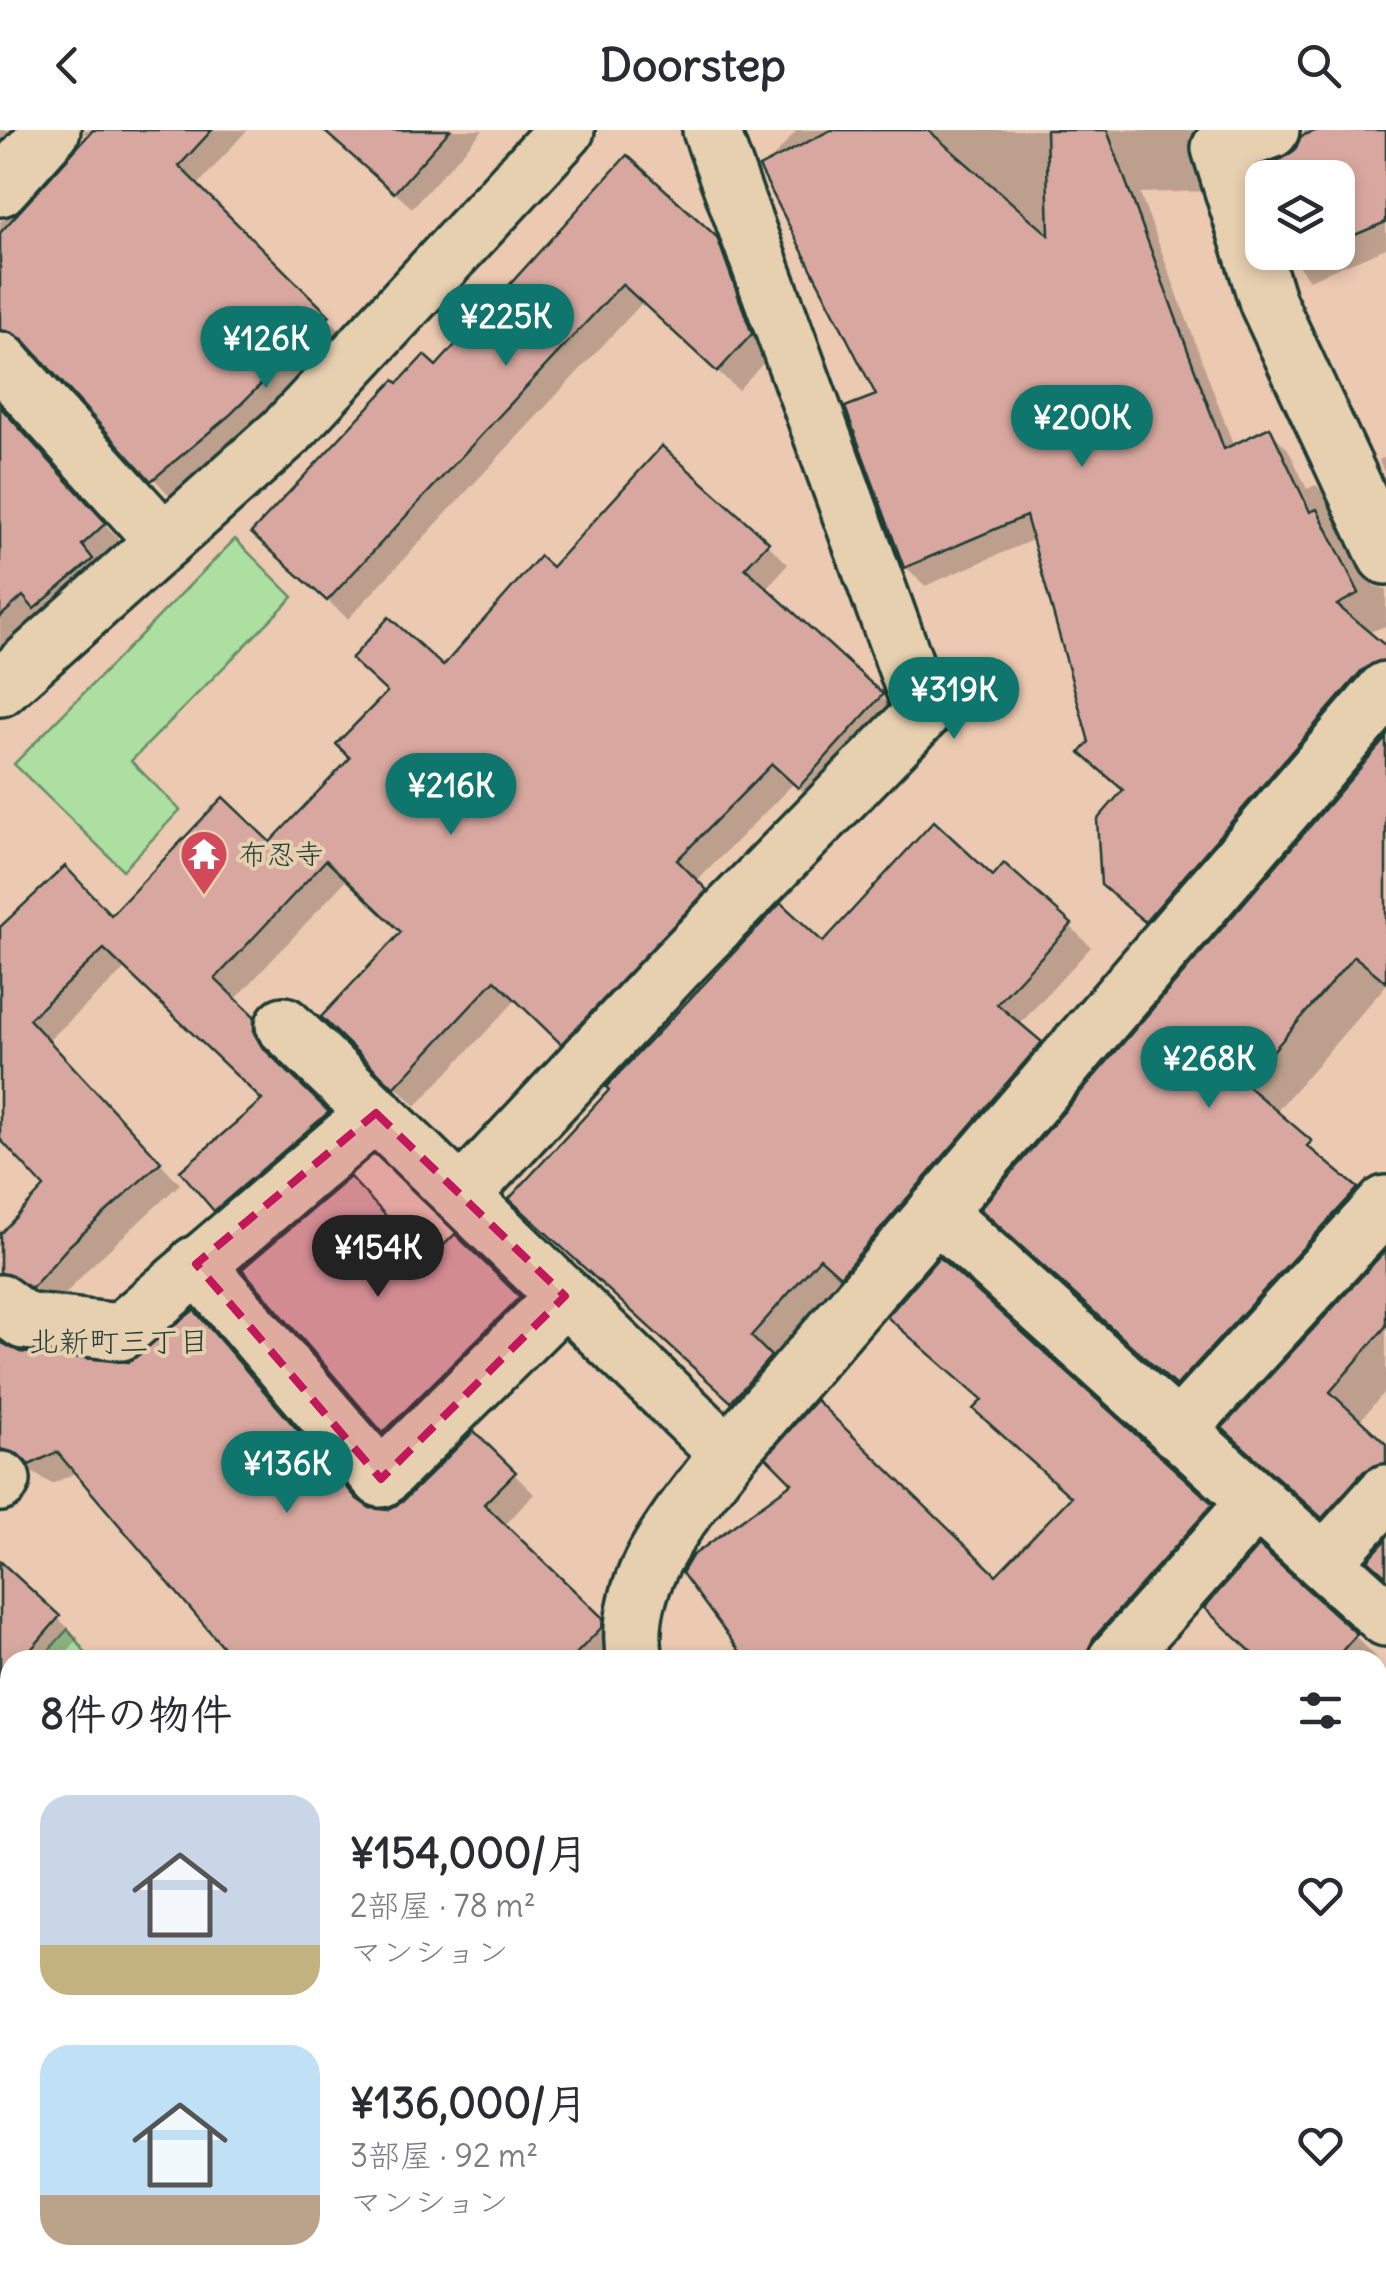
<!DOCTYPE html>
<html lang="ja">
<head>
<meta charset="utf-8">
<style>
  :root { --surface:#fff; --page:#f7f7f7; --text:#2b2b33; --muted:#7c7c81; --accent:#0f766e }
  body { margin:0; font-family:Delius,"Klee One",sans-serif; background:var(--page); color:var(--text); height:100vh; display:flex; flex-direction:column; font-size:38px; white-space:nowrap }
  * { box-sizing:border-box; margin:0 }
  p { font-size:32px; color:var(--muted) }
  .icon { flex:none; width:55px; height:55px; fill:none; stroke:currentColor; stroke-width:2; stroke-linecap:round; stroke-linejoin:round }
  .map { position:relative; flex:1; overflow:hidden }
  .panel { position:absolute; left:0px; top:1520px; width:1388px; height:642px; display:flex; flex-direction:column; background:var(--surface); border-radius:30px 30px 0 0; box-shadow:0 5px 15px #0003 }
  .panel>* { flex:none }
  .tools { position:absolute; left:1245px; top:30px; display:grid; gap:20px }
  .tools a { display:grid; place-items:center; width:110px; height:110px; border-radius:20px; background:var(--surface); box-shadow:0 5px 15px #0003; font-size:50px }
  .price { position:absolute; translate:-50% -85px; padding:0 22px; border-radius:35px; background:var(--accent); color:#fff; font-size:32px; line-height:65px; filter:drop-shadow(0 2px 5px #0008) }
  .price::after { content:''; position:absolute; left:50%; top:60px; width:30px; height:22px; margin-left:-15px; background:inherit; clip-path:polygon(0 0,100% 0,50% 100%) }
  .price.active { background:#222; color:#fff }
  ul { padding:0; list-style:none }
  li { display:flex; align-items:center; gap:30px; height:250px; padding:0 40px }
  li span { display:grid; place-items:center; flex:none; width:280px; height:200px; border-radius:30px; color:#555 }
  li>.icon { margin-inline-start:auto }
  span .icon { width:120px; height:120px; fill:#fffc; stroke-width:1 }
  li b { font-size:42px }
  h2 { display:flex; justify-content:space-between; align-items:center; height:120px; padding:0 40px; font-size:42px }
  header { display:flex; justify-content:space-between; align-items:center; height:130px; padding:0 40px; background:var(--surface); font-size:45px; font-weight:700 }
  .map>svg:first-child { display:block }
  .green { fill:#addfa0; stroke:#668e6a; stroke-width:2.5 }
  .shadow { fill:#0003 }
  .building { fill:#d8a8a0; stroke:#1f3d34; stroke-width:2.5 }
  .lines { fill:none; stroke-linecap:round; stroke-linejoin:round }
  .street-casing { stroke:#1f3d34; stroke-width:62 }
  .street { stroke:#e7d0b0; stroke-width:55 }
  .marked { fill:#c2185b; fill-opacity:0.2; stroke:#c2185b; stroke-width:8; stroke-dasharray:20 12; stroke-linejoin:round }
  .labels { text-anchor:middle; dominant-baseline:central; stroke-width:8; stroke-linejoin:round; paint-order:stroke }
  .poi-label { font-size:28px; fill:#1f3d34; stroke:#e7d0b0; text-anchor:start }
  .neighbourhood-label { font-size:30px; fill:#1f3d34; stroke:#e7d0b0 }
</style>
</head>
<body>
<header><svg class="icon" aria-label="back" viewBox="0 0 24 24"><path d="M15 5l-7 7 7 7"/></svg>Doorstep<svg class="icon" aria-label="search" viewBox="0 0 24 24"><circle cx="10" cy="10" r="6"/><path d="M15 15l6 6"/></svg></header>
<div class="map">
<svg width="1386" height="2161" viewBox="0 0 1386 2161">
  <rect width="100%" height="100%" fill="#ecc9b1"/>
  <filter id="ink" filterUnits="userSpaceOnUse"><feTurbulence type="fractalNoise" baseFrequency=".01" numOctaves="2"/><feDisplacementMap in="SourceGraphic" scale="20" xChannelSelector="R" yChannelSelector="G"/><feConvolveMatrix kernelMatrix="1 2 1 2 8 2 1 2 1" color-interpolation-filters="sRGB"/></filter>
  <g filter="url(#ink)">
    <!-- green -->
    <g class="green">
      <path d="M235,409L293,467L131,631L180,680L123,740L14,634Z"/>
      <path d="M68,1499L91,1530H40Z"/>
      <path d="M10,1562V2152H409L424,2161H0V1573Z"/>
    </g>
    <!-- shadow -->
    <g class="shadow">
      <path d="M0,0H43L0,52Z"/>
      <path d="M84,0H247L196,57L345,205L248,301L170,366L39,223L13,216L0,222V91L25,81L85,8Z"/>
      <path d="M324,0H483L412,78Z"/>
      <path d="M797,0H1253L1213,61L1140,63L1234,317L1269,300L1288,319L1307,359L1316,355L1335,374L1374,456L1386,459V496L1367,503L1386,519V556L1165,809L1103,754L1125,661L1092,612L1035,409L925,456L906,437L879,266L763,40Z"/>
      <path d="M1304,0H1386V118L1309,150L1288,122H1338V48L1296,23Z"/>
      <path d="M715,109L736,130L771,225L738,260L643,172L348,489L275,423L398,257Z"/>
      <path d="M0,278L121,412L97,434L109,448L0,523Z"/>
      <path d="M1386,327V348L1379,330Z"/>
      <path d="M767,414L788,434L765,460L902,587L820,677L794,653L696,752L726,782L583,932L517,869L416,976L324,887L404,802L348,748L234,871L274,910V925L282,940L348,1004L236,1099L216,1079L265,971L126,838L48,911L180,1054L90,1137L54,1177L0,1171V1107L47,1057L0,1005V848L112,788L270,715L443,539L552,441Z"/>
      <path d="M1386,655V855L1275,983L1386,1089L1207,1284L983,1079Z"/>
      <path d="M994,749L1070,796L1091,817L1018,896L1061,935L863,1166L843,1148L771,1229L791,1250L754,1292L534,1090L823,816Z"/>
      <path d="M455,1108L538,1188L404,1321L245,1139L429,1134Z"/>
      <path d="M1386,1120V1260L1359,1292L1386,1317V1383L1353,1416L1255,1328Z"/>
      <path d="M194,1183L372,1381L388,1382L404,1374L474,1304L534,1364L504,1396L623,1511L610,1530H238L77,1342L52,1354L27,1339L10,1342L0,1351V1215L117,1236L142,1228Z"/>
      <path d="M1211,1376L1233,1397L1115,1530H749Z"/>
      <path d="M1259,1419L1355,1506L1376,1527L1373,1530H1262Z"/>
      <path d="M0,1434L79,1508L60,1530H10V1586L0,1597Z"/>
      <path d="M1378,1608L1386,1616V1627L1379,1636L1386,1641V1780L1378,1787Z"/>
      <path d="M1386,2091V2161H1339L1330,2152H1378V2101Z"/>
      <path d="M1012,2152L1005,2161H643L649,2152Z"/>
    </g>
    <!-- building -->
    <g class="building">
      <path d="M93,0H212L179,36L330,186L231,284L151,351L23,209L0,200V103Z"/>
      <path d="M323,0H450L394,63Z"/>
      <path d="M831,0H928L1049,105L1046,0H1107L1224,319L1270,297L1310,382L1317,379L1359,463L1337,475L1386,516V530L1362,540L1145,792L1101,755L1097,690L1123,660L1080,623L1089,612L1026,386L904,438L845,277L876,265L759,37Z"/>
      <path d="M1318,0H1386V92L1338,112V48L1262,50L1259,37L1282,29L1295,20L1301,6Z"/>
      <path d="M627,25L717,107L752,204L717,242L622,154L327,471L251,403L394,250L398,253L424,225L436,236Z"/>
      <path d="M0,277L106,393L82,415L93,429L34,479L23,466L0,487Z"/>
      <path d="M662,316L769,412L745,438L883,564L798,658L772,634L677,730L707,760L561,914L495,850L394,958L321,887L401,802L326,730L215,849L254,886V903L262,917L329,982L214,1081L180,1041L262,970L104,819L29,889L161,1032L69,1116L32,1158L0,1142V1104L44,1057L0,1009V797L65,736L111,785L223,667L270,712L350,628L336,614L387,562L351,529L389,487L443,536L540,426L552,437Z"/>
      <path d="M1386,608V852L1354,826L1245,954L1312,1011L1307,1016L1358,1058L1176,1256L980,1079Z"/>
      <path d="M934,691L993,746L1004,733L1072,794L997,874L1042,912L840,1146L820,1128L751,1206L771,1226L731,1272L509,1069L609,960L606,957L781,773L823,812Z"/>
      <path d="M350,1047L428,1131L455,1104L520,1167L383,1303L242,1139Z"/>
      <path d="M1386,1120V1196L1330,1262L1386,1314V1333L1364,1341L1322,1388L1222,1298Z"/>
      <path d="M939,1127L1213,1374L1093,1509L1086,1530H746L682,1443L692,1426L792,1353L766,1327L816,1270L996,1445L1071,1367L973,1279L982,1270L887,1187Z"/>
      <path d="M194,1180L357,1369L370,1378L387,1380L402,1372L474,1301L516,1342L484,1374L603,1488L602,1497L570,1530H234L57,1322L29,1335L18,1324L0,1319V1212L20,1222L128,1232Z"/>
      <path d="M1386,1410V1446L1368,1430Z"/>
      <path d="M1259,1416L1357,1504L1334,1530H1260L1204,1478Z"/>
      <path d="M0,1431L60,1486L22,1530H10V1544L0,1555Z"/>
    </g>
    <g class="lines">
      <!-- street casing -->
      <g class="street-casing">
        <g id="street">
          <path d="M1271,0L1220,18L1268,173L1386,426"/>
          <path d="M0,58L52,0"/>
          <path d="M0,230L164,411"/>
          <path d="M0,558L288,300L566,0"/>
          <path d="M284,895L728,1324"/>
          <path d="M461,1066L676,836L923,583L711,0"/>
          <path d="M936,1082L1386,1488"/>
          <path d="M196,1134L381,1349L565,1166"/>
          <path d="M0,1173L24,1191L120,1202L376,983"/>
          <path d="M1177,1301L1386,1074"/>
          <path d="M0,1353L2,1350"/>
          <path d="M1324,1432L1386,1363"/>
          <path d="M635,1530C620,1449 683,1385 728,1324L1386,560"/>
          <path d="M1116,1530L1257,1371"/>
          <path d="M1378,2021L1386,2011"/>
          <path d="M499,2152L516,2161"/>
          <path d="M1045,2152L1058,2161"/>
          <path d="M1258,2161L1265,2152"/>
        </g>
      </g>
      <!-- street -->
      <use href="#street" class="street"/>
    </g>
  </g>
  <!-- marked area -->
  <path class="marked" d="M376,983L565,1166L381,1349L196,1134Z"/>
  <!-- icons -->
  <defs>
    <g id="temple-pin" transform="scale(2.5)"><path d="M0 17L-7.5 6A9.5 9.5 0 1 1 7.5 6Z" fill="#d1495b" stroke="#e7d0b0"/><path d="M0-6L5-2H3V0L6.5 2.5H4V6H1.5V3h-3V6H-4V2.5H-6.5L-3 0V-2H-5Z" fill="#fff"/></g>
  </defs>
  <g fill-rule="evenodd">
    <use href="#temple-pin" x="204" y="724"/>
  </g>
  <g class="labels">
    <!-- poi labels -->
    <g class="poi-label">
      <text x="239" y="724">布忍寺</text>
    </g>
    <!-- neighbourhood labels -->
    <g class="neighbourhood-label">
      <text x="119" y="1211">北新町三丁目</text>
    </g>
  </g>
</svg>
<div class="tools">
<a><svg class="icon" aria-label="layers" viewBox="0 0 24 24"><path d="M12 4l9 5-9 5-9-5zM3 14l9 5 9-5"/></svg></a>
</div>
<b class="price" style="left:506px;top:239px">¥225K</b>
<b class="price" style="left:266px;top:261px">¥126K</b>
<b class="price" style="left:1082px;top:340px">¥200K</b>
<b class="price" style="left:954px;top:612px">¥319K</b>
<b class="price" style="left:451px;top:708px">¥216K</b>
<b class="price" style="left:1209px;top:981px">¥268K</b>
<b class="price active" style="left:378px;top:1170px">¥154K</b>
<b class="price" style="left:287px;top:1386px">¥136K</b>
<section class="panel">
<h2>8件の物件<svg class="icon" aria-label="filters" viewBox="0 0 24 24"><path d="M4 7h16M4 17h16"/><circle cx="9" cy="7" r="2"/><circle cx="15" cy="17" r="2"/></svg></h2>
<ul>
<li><span style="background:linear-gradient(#c9d6e8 75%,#c2b280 0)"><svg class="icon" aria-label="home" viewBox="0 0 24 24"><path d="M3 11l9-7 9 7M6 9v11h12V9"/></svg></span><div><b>¥154,000/月</b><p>2部屋 · 78 m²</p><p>マンション</p></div><svg class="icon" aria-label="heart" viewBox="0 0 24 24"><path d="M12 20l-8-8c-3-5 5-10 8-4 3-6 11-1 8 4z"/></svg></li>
<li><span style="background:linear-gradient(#bfe0f5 75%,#b9a48a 0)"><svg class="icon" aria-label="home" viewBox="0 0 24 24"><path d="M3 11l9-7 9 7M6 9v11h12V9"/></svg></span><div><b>¥136,000/月</b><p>3部屋 · 92 m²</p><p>マンション</p></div><svg class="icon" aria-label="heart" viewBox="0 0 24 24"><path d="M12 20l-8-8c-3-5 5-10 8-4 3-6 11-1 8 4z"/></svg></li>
</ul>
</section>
</div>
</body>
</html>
